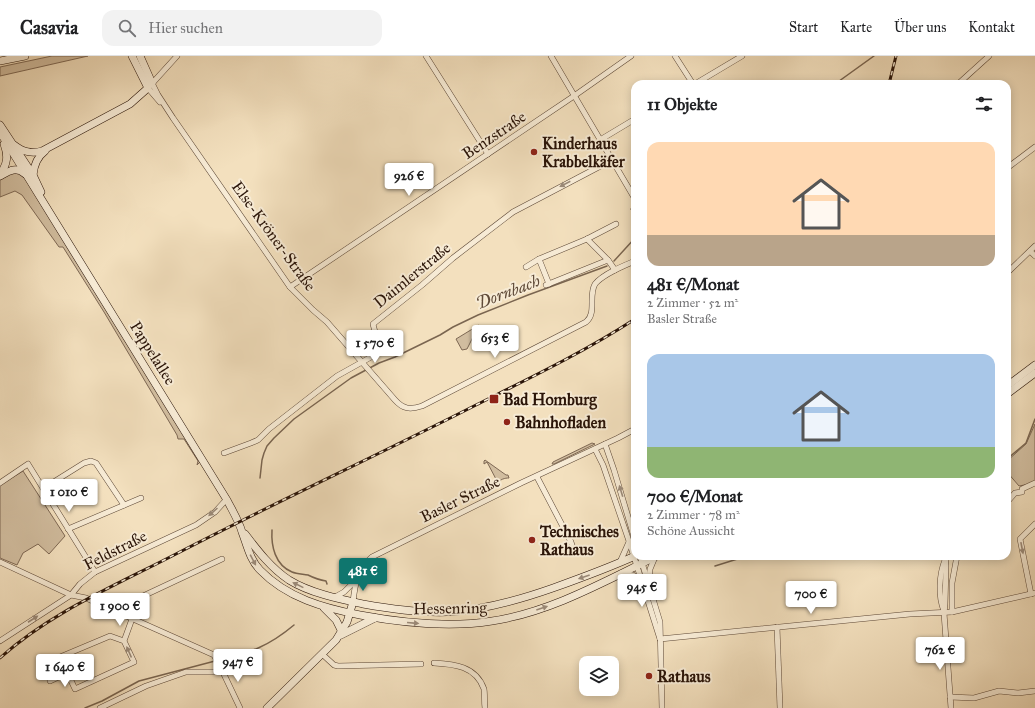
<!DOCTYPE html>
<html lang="de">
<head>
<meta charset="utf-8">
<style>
  :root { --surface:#fff; --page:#f2f2f2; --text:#202124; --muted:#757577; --line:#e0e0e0; --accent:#0f766e }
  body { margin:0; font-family:"IM FELL Great Primer",serif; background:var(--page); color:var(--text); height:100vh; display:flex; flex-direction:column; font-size:15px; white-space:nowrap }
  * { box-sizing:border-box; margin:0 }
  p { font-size:13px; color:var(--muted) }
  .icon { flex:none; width:22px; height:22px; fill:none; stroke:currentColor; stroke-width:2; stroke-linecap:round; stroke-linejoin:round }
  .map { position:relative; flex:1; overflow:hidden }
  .sheet { position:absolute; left:631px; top:24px; width:380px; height:480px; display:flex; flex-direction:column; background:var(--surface); border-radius:12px; box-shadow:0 2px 10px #0003 }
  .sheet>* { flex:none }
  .fabs { position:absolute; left:579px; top:600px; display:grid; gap:8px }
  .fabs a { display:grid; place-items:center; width:40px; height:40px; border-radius:8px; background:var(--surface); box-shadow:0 2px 10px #0003; font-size:20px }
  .price { position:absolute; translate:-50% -34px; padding:0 9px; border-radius:4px; background:#fff; color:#222; font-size:13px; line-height:26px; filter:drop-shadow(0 1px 2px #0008) }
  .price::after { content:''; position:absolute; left:50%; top:24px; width:12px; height:9px; margin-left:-6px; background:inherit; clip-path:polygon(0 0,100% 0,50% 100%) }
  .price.active { background:var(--accent); color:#fff }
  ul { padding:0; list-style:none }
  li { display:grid; align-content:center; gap:8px; height:212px; padding:0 16px }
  li span { display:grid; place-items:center; height:124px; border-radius:12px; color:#555 }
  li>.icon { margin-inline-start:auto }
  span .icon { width:72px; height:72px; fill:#fffc; stroke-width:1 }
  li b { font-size:17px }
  h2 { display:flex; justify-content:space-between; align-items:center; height:48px; padding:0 16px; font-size:17px }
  header { display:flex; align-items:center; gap:24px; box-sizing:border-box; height:56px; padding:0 20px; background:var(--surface); border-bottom:1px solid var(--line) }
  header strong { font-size:19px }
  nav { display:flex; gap:22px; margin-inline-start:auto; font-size:14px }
  .search { width:280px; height:36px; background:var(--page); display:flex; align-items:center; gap:10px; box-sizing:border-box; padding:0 14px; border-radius:12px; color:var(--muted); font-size:15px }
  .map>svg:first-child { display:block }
  .green { fill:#d1bd9f; stroke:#7e6854 }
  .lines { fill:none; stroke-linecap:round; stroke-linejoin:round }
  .stream { stroke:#7a6550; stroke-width:1.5 }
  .street-casing { stroke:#5c4736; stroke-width:6 }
  .secondary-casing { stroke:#2a1408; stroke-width:8 }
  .street { stroke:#f7ebd5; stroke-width:5 }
  .secondary { stroke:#f7ebd5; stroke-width:7 }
  .rail-casing { stroke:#2a1408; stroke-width:3 }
  .rail { stroke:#f7ebd5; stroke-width:1.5; stroke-dasharray:4.5; stroke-linecap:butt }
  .oneway { fill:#9b8a79 }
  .poi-dot { fill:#8f2418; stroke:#f7ebd5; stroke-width:1.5 }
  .labels { text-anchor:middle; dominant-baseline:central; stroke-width:4; stroke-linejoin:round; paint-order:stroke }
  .street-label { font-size:16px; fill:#2a1408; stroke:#f7ebd5 }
  .poi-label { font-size:16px; font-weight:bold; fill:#2a1408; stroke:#f7ebd5; text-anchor:start }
  .water-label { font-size:17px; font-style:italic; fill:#5f4a38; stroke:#f7ebd5 }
</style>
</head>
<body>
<header>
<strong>Casavia</strong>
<div class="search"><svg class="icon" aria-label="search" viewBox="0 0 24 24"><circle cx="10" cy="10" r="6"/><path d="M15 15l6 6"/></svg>Hier suchen</div>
<nav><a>Start</a><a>Karte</a><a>Über uns</a><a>Kontakt</a></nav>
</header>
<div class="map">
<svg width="1035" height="652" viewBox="0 0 1035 652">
  <rect width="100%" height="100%" fill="#f3e0be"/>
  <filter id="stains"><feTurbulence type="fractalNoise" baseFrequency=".005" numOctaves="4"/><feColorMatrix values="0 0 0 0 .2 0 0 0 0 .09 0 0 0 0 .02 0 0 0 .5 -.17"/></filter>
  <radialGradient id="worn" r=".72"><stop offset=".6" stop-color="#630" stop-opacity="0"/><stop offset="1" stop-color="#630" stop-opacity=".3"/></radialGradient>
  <!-- green -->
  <g class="green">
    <path d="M52,0H88L0,20V11Z"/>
    <path d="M14,116L20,118L26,124L200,406L197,409L198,405L184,383H178L177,379L104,256L63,191H59L22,139L15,135L0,141V124Z"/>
    <path d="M479,269L467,293L462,294L456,283Z"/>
    <path d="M1035,368V427L1019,430L1007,416V405L1026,388Z"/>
    <path d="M592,387L595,388L554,408H552L553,406Z"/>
    <path d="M485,404L506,419H508L509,422C505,422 500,423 497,428H495L497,425L487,406L484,408V405Z"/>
    <path d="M23,415L65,480L49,498L38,488L23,497L17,509L0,502V429Z"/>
  </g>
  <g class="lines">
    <!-- stream -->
    <g class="stream">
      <path d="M835,28L874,0"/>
      <path d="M635,150L631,153L635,157"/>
      <path d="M614,205L635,182"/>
      <path d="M1007,403L1026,387L1035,363"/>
      <path d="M260,422L262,404L264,397L267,390L274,382L294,363L351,322L379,307L395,301L440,279L453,271L478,259L528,239L607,210"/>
      <path d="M272,474C271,490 275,509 292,516C297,518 303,518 308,519C314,522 319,524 326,525L327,528"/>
      <path d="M715,510L747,500"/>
      <path d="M219,604C250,597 269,590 294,569"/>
      <path d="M85,652L102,645L139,625L215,605"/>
    </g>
    <!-- street casing -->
    <g class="street-casing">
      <g id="street">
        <path d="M426,0L488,98"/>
        <path d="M551,0L635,143"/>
        <path d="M675,0L693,28"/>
        <path d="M152,27L158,39L173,62L290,231L313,254L327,266L395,344C403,353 410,354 422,350L586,266C597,257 588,240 595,228C603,218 623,210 635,205"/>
        <path d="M695,28L742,0"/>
        <path d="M958,28L989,0"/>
        <path d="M160,46L148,32L177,0"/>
        <path d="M600,84L635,63"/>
        <path d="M1007,112L1035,91"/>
        <path d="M587,183L608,204"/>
        <path d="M1030,195L1035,200"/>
        <path d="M539,203L549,228"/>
        <path d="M526,211L539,203L587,183L616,168"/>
        <path d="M1007,217L1035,190"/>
        <path d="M546,229L608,204L615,214"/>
        <path d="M290,231L574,40L631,0"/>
        <path d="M605,388L614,414L635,484"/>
        <path d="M595,393L603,409L629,485L660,583"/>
        <path d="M224,397L251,387L258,384L269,373L337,320L380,296L373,268L422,229L453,202L513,156L612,104"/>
        <path d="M537,421L571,486L575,498"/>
        <path d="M0,427L28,408L95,516"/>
        <path d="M44,432L84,407L91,405L96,407L124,449"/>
        <path d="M1007,446L1015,437L1022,436V433L1035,427"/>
        <path d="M68,473L141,442"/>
        <path d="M640,500L660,566L662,652"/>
        <path d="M945,500L946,510L945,548L944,557L951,652"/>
        <path d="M0,506L71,539L86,542L214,599L220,610L240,652"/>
        <path d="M620,506L629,486"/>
        <path d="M621,517L633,519L640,526"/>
        <path d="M649,523L650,513L655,501"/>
        <path d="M1031,538L1020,483L1035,468"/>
        <path d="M335,541L344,536L355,525"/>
        <path d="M353,546C355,528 357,514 372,501L521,427L618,382L635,373"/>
        <path d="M116,555L126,548L222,503"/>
        <path d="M944,555C938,540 939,519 945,504"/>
        <path d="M952,556V527L957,500"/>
        <path d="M777,571L780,652"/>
        <path d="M660,583L910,558L952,556L1035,537"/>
        <path d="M0,585L71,539L80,528L95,516L196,469L215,456L225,445"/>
        <path d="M124,585L110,580L60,601L75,633L134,606L124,585L132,563"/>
        <path d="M322,598L334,609L338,610L421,608"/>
        <path d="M214,599L243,596"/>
        <path d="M434,607C454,608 476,610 484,633C485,638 484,646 485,652"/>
        <path d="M50,625L67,617"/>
        <path d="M950,641L974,642L999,635L1018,637L1035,635"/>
        <path d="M100,652L146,630L186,616H220L223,615"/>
      </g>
    </g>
    <!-- secondary casing -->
    <g class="secondary-casing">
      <g id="secondary">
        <path d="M140,0L152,27"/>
        <path d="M0,5L25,0"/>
        <path d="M0,69L33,119L41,136"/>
        <path d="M0,76L227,444C232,454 239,465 242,476C247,489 250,504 260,514C287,542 324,552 360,559C403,567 449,572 492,565C551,556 605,525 657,500"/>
        <path d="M14,89C23,96 31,98 42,95L130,48L148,32L132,0"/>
        <path d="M0,118C8,108 8,99 4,88"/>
        <path d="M33,119C34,109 37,101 45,95"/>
        <path d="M0,120C9,115 16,110 25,118"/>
        <path d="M1007,330L1035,309"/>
        <path d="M1007,338L1035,317"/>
        <path d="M245,478C258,495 271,512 289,524C310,537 339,543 363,548C391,553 419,557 447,556C484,554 519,544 553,532C581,522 608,512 635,500"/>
        <path d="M324,552L336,564L342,576"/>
        <path d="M341,579L375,562"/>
        <path d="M267,652L336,584L347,566L353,546"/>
      </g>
    </g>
    <!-- street -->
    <use href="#street" class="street"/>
    <!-- secondary -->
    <use href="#secondary" class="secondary"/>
    <!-- rail casing -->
    <g class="rail-casing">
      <g id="rail">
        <path d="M889,28L896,0"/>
        <path d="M0,602C50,557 114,530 174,499C274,447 376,400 476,349C530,322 584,296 635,263"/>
      </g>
    </g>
    <!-- rail -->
    <use href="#rail" class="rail"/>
  </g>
  <!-- one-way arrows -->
  <defs><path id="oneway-solid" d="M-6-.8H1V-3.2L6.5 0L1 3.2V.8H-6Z"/></defs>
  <g class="oneway">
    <use href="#oneway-solid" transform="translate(565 128) rotate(153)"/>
    <use href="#oneway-solid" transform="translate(621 435) rotate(-107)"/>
    <use href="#oneway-solid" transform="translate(213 456) rotate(138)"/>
    <use href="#oneway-solid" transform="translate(1022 492) rotate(79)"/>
    <use href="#oneway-solid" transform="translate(253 504) rotate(62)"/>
    <use href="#oneway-solid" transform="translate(584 521) rotate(161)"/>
    <use href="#oneway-solid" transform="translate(298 529) rotate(-154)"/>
    <use href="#oneway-solid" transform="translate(542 552) rotate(-19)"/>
    <use href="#oneway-solid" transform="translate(33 563) rotate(-33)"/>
    <use href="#oneway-solid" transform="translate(413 567) rotate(5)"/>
    <use href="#oneway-solid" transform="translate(129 596) rotate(-114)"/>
  </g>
  <!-- markers -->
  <g class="poi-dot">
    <circle cx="534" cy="96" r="4"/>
    <rect x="489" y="338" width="10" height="10" rx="2"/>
    <circle cx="507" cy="366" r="4"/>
    <circle cx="532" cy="484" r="4"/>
    <circle cx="649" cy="620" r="4"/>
  </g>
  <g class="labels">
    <!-- street labels -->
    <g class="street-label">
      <text transform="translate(494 79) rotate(-34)">Benzstraße</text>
      <text transform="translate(274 180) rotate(54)">Else-Kröner-Straße</text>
      <text transform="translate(412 219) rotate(-39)">Daimlerstraße</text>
      <text transform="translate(153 297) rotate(58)">Pappelallee</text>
      <text transform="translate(460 443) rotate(-26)">Basler Straße</text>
      <text transform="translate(115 494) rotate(-27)">Feldstraße</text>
      <text transform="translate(450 552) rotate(-1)">Hessenring</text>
    </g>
    <!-- poi labels -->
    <g class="poi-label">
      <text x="542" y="87">Kinderhaus<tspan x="542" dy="18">Krabbelkäfer</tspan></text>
      <text x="503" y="343">Bad Homburg</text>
      <text x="515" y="366">Bahnhofladen</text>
      <text x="540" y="475">Technisches<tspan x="540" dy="18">Rathaus</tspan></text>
      <text x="657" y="620">Rathaus</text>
    </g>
    <!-- water labels -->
    <g class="water-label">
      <text transform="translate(508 236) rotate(-21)">Dornbach</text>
    </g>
  </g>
  <rect width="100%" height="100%" filter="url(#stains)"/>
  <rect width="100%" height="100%" fill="url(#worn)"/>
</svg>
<div class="fabs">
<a><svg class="icon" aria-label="layers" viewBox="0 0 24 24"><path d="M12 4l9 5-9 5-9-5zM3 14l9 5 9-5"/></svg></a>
</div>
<b class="price" style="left:409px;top:141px">926 €</b>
<b class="price" style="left:495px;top:303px">653 €</b>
<b class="price" style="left:375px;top:308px">1 570 €</b>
<b class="price" style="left:69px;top:457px">1 010 €</b>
<b class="price active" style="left:363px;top:536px">481 €</b>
<b class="price" style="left:642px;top:552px">945 €</b>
<b class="price" style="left:811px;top:559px">700 €</b>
<b class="price" style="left:120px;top:571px">1 900 €</b>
<b class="price" style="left:940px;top:615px">762 €</b>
<b class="price" style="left:238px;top:627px">947 €</b>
<b class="price" style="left:65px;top:632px">1 640 €</b>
<section class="sheet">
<h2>11 Objekte<svg class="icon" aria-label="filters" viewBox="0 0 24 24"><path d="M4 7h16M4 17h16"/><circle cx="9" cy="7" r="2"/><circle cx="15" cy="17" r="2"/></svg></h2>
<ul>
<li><span style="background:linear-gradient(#ffd9b3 75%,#b9a48a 0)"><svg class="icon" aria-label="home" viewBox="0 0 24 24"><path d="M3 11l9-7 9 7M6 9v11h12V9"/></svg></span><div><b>481 €/Monat</b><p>2 Zimmer · 52 m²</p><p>Basler Straße</p></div></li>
<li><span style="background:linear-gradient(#a9c7e8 75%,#8fb573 0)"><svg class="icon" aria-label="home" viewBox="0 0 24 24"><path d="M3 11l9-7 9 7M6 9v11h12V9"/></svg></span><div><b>700 €/Monat</b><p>2 Zimmer · 78 m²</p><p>Schöne Aussicht</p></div></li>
</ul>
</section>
</div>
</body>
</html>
